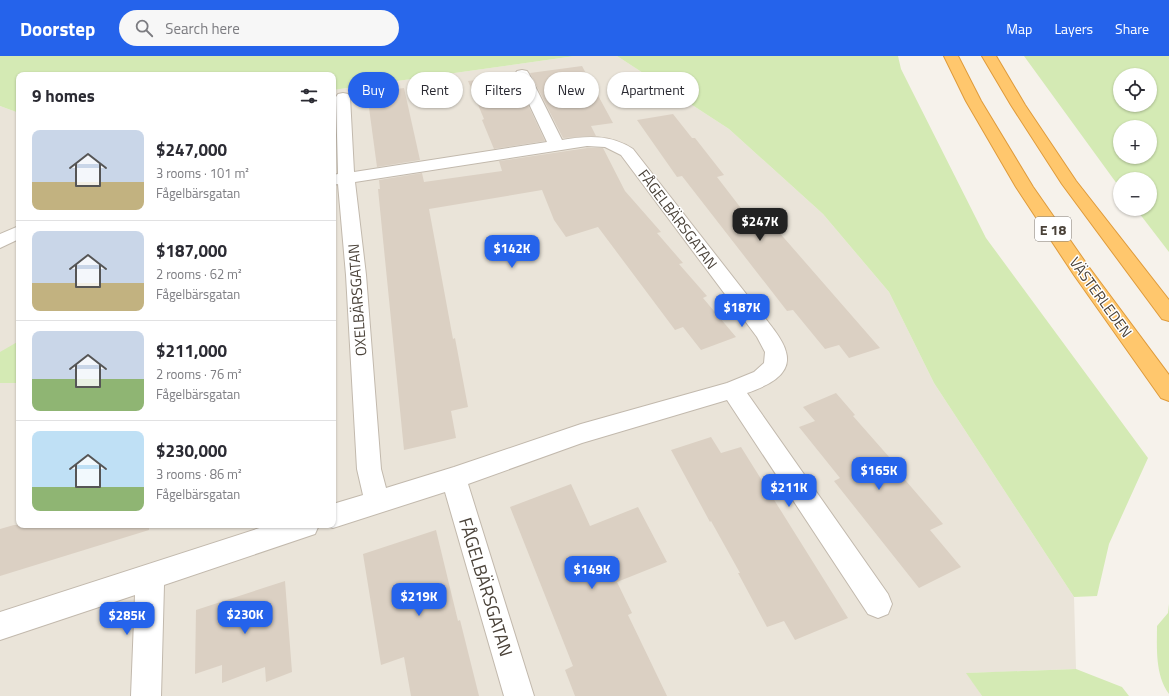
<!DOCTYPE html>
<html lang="en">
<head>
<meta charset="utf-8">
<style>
  :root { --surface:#fff; --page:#f7f7f7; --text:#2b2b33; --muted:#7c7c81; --line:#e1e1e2; --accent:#2563eb }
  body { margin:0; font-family:"Titillium Web",sans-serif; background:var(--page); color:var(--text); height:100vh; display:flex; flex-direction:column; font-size:15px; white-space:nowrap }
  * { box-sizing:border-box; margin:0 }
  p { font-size:13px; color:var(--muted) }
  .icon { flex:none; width:22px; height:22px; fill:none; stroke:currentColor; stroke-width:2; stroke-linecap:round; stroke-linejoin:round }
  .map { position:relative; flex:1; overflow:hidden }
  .side { position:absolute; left:16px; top:16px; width:320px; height:456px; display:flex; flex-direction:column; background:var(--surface); border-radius:8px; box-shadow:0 1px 3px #0004 }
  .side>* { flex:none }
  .banner { position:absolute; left:348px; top:16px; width:380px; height:36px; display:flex; gap:8px }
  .buttons { position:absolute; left:1113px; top:12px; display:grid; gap:8px }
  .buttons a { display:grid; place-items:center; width:44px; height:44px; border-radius:50%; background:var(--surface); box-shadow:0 1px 3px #0004; font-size:20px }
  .price { position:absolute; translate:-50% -34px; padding:0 9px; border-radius:8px; background:var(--accent); color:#fff; font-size:13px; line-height:26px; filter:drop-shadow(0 1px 2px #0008) }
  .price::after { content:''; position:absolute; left:50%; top:24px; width:12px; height:9px; margin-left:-6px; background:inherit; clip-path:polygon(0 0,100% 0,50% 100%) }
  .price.selected { background:#222; color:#fff }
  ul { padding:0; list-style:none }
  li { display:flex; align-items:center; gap:12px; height:100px; padding:0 16px }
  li+li { border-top:1px solid var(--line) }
  li span { display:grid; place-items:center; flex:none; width:112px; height:80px; border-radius:8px; color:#555 }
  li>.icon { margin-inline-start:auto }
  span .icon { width:48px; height:48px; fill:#fffc; stroke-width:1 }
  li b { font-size:17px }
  h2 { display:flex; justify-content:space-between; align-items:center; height:48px; padding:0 16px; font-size:17px }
  .pill { padding:0 14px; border-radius:18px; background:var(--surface); box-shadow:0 1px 3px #0004; font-size:14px; line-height:36px }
  .pill.selected { background:var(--accent); color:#fff }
  header { display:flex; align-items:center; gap:24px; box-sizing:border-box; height:56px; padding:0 20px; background:var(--accent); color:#fff }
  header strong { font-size:19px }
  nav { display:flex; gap:22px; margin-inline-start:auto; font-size:14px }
  .search { width:280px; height:36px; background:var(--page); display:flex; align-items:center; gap:10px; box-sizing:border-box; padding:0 14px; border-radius:22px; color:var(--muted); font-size:15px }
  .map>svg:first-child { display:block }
  .residential { fill:#eae4d9 }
  .green { fill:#d4eab4; fill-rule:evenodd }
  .building { fill:#dbd0c3 }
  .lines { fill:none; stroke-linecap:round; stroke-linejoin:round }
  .street-casing { stroke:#c2b9ad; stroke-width:2 }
  .highway-casing { stroke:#df9b3b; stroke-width:2 }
  .street { fill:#fff; fill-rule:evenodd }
  .highway { fill:#ffc76d; fill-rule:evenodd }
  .labels { text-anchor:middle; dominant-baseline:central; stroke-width:3; stroke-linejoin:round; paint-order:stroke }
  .shield { fill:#fff; stroke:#807b74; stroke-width:1 }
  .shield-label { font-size:14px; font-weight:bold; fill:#4a4239 }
  .street-label { font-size:15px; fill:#4a4239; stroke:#fff }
  .near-street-label { font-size:18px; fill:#4a4239; stroke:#fff }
</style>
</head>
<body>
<header>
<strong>Doorstep</strong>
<div class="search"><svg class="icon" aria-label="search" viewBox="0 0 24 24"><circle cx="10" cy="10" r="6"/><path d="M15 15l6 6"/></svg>Search here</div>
<nav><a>Map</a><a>Layers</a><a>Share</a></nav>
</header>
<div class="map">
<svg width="1169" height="640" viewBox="0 0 1169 640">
  <rect width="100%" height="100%" fill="#f6f2eb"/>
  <!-- residential -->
  <path class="residential" d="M575,0H617L729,73L823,158L889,236L934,327L1074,541L1076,613L967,617L982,640H0V50L19,57V469H333V34Z"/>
  <!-- green -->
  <g class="green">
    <path d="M0,0H575L333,34V19H19V57L0,50Z"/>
    <path d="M617,0H898L901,13L986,182L1148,402L1109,488L1097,540L1074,541L934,327L889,236L823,158L729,73Z"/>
    <path d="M1024,0H1169V196L1136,153H1150V123H1120V132ZM1120,19H1150V49H1120ZM1120,71H1150V101H1120Z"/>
    <path d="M19,285V327H0V296Z"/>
    <path d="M1169,548V638C1155,619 1157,592 1157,570L1168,557Z"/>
    <path d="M1076,613L1122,631L1129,640H982L966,617Z"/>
  </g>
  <!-- building -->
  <g class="building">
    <path d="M582,10L613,67L591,70L596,80L563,82L530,17Z"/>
    <path d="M514,19L545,85L494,93L482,64L484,63L468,25Z"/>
    <path d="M404,32L420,104L377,111L367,37Z"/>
    <path d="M673,58L692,82H695L724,119L717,121L747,160L764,156V159L880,292L849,302L839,289L825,293L793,254L787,255L682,120L677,121L637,64Z"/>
    <path d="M587,92H603L625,135L661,176L657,177L683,207L679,208L707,240L703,242L736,281L701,294L683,271L675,274L598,171L566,181L554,164L542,134L429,153L453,283L455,282L468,351L451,355L456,382L404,394L378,133H380L379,124L422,117L424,126L502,115L499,105Z"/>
    <path d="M836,337L855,359L853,360L897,410L894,411L943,468L930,474L961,511L919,532L834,425L840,422L799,371L815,365L803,351Z"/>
    <path d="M711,381L721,397L741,391L848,562L795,584L784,565L767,571L738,517H740L711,465L710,466L671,394Z"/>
    <path d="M571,428L590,470L638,451L667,506L617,526L632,557L628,559L667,640H575L565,614L573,610L510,451Z"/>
    <path d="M14,469H149V474L0,520V473Z"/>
    <path d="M436,474L458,565L460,564L479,640H411L404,601L381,609L363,498Z"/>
    <path d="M285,525L292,616L266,626L265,611L222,627V609L195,618L196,554Z"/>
  </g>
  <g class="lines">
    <!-- street casing -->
    <g class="street-casing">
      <g id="street">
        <path d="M522,14L527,15L529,18L562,84C587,80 610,78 633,93L772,271C777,278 784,287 786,296C793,320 764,331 747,337L888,538L892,548L888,558L878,562L868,558L727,344L582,387L468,428L534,640H504L445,436L333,472L325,469H333V448L363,439L357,413L346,219L338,128L333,129V119L338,118L336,41L338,38L343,37L348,38L350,41L354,116L547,86L515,18L517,15ZM587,90L605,91L621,99L757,281L765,296L764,307L754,316L727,327L581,368L454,411L386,432L381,413L366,219L355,126Z"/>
        <path d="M19,170V183L0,192V178Z"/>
        <path d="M269,469H319L315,478L164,529L161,640H131L135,539L0,584V556Z"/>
      </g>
    </g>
    <!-- highway casing -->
    <g class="highway-casing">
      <g id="highway">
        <path d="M944,0H958L981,45L1033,131L1088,210L1169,319V345L1161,342L1074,219L1016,131L966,45Z"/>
        <path d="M982,0H996L1025,49L1076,125L1169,244V265L1162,263L1062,128L1011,49Z"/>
      </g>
    </g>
    <!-- street -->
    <use href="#street" class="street"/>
    <!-- highway -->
    <use href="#highway" class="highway"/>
  </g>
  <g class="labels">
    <!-- shield labels -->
    <rect class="shield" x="1035" y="161" width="36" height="24" rx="3"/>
    <g class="shield-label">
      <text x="1053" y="173">E 18</text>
    </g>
    <!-- street labels -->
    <g class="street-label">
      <text transform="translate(678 163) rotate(53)">FÅGELBÄRSGATAN</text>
      <text transform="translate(1101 241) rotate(54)">VÄSTERLEDEN</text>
      <text transform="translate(357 244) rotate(-94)">OXELBÄRSGATAN</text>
    </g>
    <!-- near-street labels -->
    <g class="near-street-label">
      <text transform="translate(486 531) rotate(73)">FÅGELBÄRSGATAN</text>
    </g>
  </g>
</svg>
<div class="buttons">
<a><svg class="icon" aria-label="locate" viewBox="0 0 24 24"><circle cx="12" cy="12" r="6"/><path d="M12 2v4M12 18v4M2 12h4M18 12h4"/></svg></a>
<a>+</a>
<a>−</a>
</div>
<b class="price selected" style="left:760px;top:186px">$247K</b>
<b class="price" style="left:512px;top:213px">$142K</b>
<b class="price" style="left:742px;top:272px">$187K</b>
<b class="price" style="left:879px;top:435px">$165K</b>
<b class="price" style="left:789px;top:452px">$211K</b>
<b class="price" style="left:592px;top:534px">$149K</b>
<b class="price" style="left:419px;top:561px">$219K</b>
<b class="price" style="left:245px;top:579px">$230K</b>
<b class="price" style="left:127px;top:580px">$285K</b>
<div class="banner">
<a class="pill selected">Buy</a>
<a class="pill">Rent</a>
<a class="pill">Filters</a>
<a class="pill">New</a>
<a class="pill">Apartment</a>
</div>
<section class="side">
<h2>9 homes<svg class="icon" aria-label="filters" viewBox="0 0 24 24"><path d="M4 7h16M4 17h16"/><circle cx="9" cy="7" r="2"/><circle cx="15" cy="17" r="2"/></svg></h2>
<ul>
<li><span style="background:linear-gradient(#c9d6e8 65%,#c2b280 0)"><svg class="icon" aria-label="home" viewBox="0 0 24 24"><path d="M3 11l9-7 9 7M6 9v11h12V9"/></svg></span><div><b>$247,000</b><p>3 rooms · 101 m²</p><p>Fågelbärsgatan</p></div></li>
<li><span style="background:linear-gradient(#c9d6e8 65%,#c2b280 0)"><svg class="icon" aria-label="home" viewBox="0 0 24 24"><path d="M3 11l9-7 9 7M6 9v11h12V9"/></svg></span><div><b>$187,000</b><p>2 rooms · 62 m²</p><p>Fågelbärsgatan</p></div></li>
<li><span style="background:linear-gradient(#c9d6e8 60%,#8fb573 0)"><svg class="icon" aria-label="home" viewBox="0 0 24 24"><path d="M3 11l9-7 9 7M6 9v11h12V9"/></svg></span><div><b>$211,000</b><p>2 rooms · 76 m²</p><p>Fågelbärsgatan</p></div></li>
<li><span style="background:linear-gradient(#bfe0f5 70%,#8fb573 0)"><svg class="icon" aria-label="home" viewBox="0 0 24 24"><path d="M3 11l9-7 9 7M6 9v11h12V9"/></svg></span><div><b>$230,000</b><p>3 rooms · 86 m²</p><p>Fågelbärsgatan</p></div></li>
</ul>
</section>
</div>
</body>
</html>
